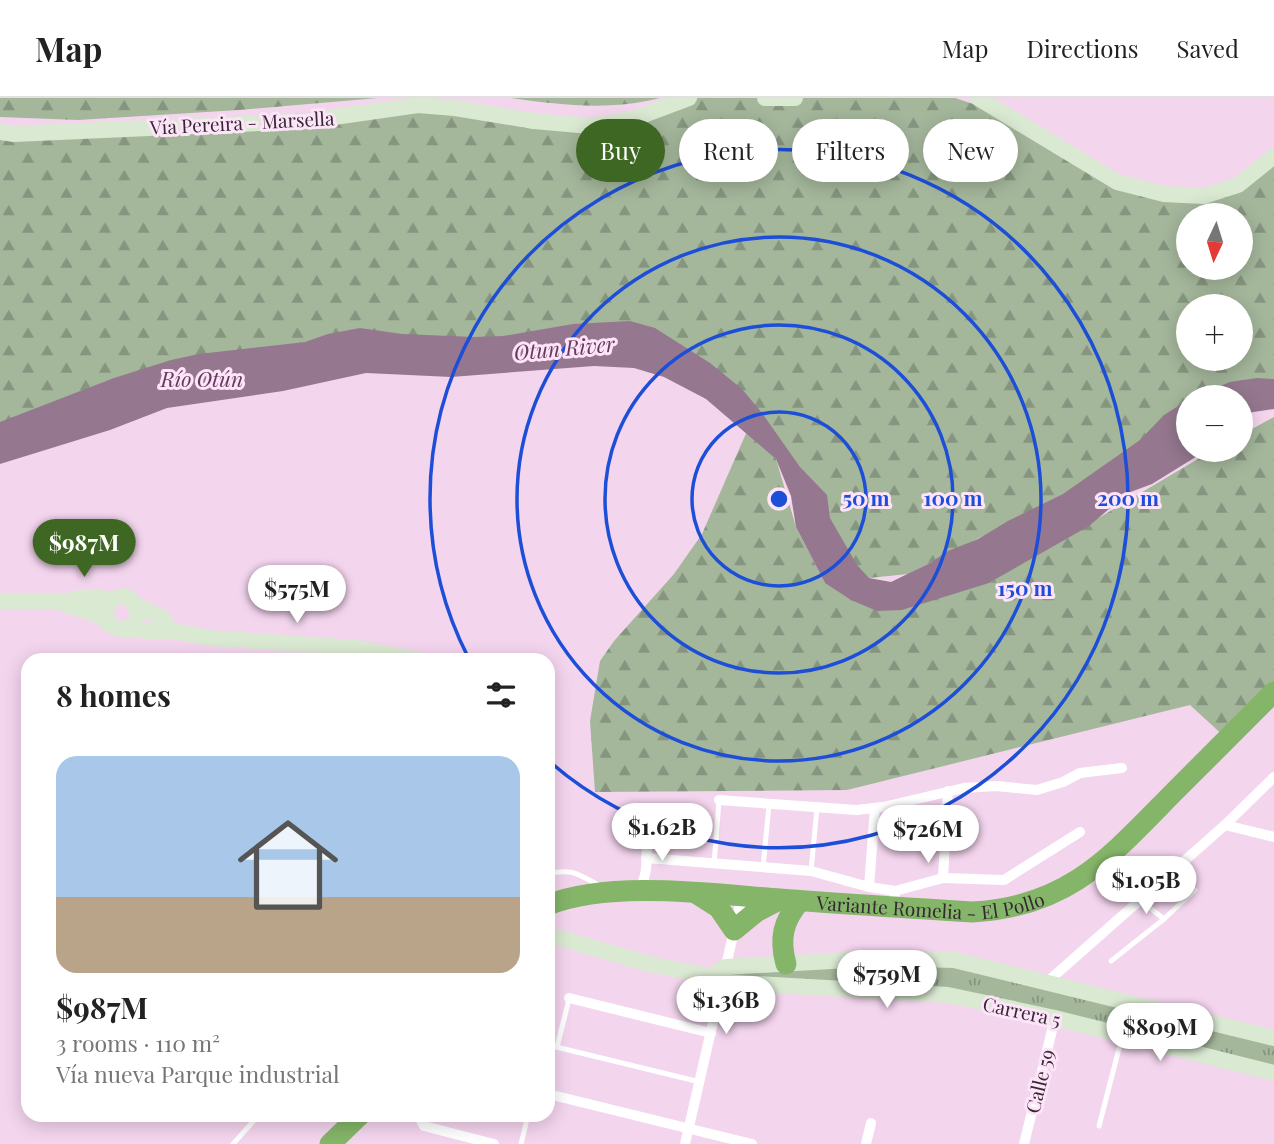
<!DOCTYPE html>
<html lang="en">
<head>
<meta charset="utf-8">
<style>
  :root { --surface:#fff; --page:#f6f6f6; --text:#222; --muted:#767676; --line:#e0e0e0; --accent:#3e6723 }
  body { margin:0; font-family:"Playfair Display",serif; background:var(--page); color:var(--text); height:100vh; display:flex; flex-direction:column; font-size:26px; white-space:nowrap }
  * { box-sizing:border-box; margin:0 }
  p { font-size:23px; color:var(--muted) }
  .icon { flex:none; width:38px; height:38px; fill:none; stroke:currentColor; stroke-width:2; stroke-linecap:round; stroke-linejoin:round }
  .map { position:relative; flex:1; overflow:hidden }
  .drawer { position:absolute; left:21px; top:555px; width:534px; height:469px; display:flex; flex-direction:column; background:var(--surface); border-radius:21px; box-shadow:0 4px 18px #0003 }
  .drawer>* { flex:none }
  .banner { position:absolute; left:576px; top:21px; width:593px; height:63px; display:flex; gap:14px }
  .needle { width:46px; rotate:184deg }
  .buttons { position:absolute; left:1176px; top:105px; display:grid; gap:14px }
  .buttons a { display:grid; place-items:center; width:77px; height:77px; border-radius:50%; background:var(--surface); box-shadow:0 4px 18px #0003; font-size:35px }
  .price { position:absolute; translate:-50% -60px; padding:0 16px; border-radius:24px; background:#fff; color:#222; font-size:23px; line-height:46px; filter:drop-shadow(0 2px 4px #0008) }
  .price::after { content:''; position:absolute; left:50%; top:42px; width:21px; height:16px; margin-left:-10px; background:inherit; clip-path:polygon(0 0,100% 0,50% 100%) }
  .price.active { background:var(--accent); color:#fff }
  ul { padding:0; list-style:none }
  li { display:grid; align-content:center; gap:14px; height:371px; padding:0 35px }
  li span { display:grid; place-items:center; height:217px; border-radius:21px; color:#555 }
  li>.icon { margin-inline-start:auto }
  span .icon { width:126px; height:126px; fill:#fffc; stroke-width:1 }
  li b { font-size:30px }
  h2 { display:flex; justify-content:space-between; align-items:center; height:84px; padding:0 35px; font-size:30px }
  .chip { padding:0 24px; border-radius:32px; background:var(--surface); box-shadow:0 4px 18px #0003; font-size:24px; line-height:63px }
  .chip.active { background:var(--accent); color:#fff }
  header { display:flex; align-items:center; gap:42px; box-sizing:border-box; height:98px; padding:0 35px; background:var(--surface); border-bottom:2px solid var(--line) }
  header strong { font-size:33px }
  nav { display:flex; gap:38px; margin-inline-start:auto; font-size:24px }
  .map>svg:first-child { display:block }
  .grass { fill:url(#grass-tufts) }
  .forest { fill:url(#forest-firs); fill-rule:evenodd }
  .water { fill:#95788f }
  .lines { fill:none; stroke-linecap:round; stroke-linejoin:round }
  .lane { stroke:#fff; stroke-width:5 }
  .street { stroke:#fff; stroke-width:10 }
  .secondary { stroke:#dae9d2; stroke-width:16 }
  .highway { stroke:#84b568; stroke-width:21 }
  .ring { fill:none; stroke:#1d4ed8; stroke-width:3.5 }
  .labels { text-anchor:middle; dominant-baseline:central; stroke-width:6; stroke-linejoin:round; paint-order:stroke }
  .street-label { font-size:19px; fill:#342832; stroke:#fde4f8 }
  .water-label { font-size:21px; font-style:italic; fill:#64395e; stroke:#fde4f8 }
  .centre { fill:#1d4ed8; stroke:#fde4f8; stroke-width:3.5 }
  .ring-label { font-size:21px; text-anchor:middle; font-weight:bold; fill:#1d4ed8; stroke:#fde4f8; stroke-width:6; stroke-linejoin:round; paint-order:stroke }
</style>
</head>
<body>
<header>
<strong>Map</strong>
<nav><a>Map</a><a>Directions</a><a>Saved</a></nav>
</header>
<div class="map">
<svg width="1274" height="1046" viewBox="0 0 1274 1046">
  <defs>
    <pattern id="grass-tufts" width="24" height="20" patternUnits="userSpaceOnUse" patternTransform="scale(1.75)"><rect width="24" height="20" fill="#a4b79b"/><path d="M3 7l-1-3M5 7V3M7 7l1-3M15 17l-1-3M17 17v-4M19 17l1-3" fill="none" stroke="#86957f"/></pattern>
    <pattern id="forest-firs" width="22" height="20" patternUnits="userSpaceOnUse" patternTransform="scale(1.75)"><rect width="22" height="20" fill="#a4b79b"/><path d="M5 1l3.5 6h-7zM16 11l3.5 6h-7z" fill="#86957f"/></pattern>
  </defs>
  <rect width="100%" height="100%" fill="#f4d5ee"/>
  <!-- grass -->
  <path class="grass" d="M954,862L1274,940V975L948,897L722,884L726,869Z"/>
  <!-- forest -->
  <g class="forest">
    <path d="M0,0H378L239,12L78,22L0,19Z"/>
    <path d="M511,0H660C609,13 561,7 511,0Z"/>
    <path d="M689,0H955L1010,18L1099,72L1164,96L1238,87L1274,53V288L1241,299H1188V333L1186,335L908,476L869,480L826,443L789,354L665,239L385,255L0,345V34L14,36L418,7L588,27ZM1188,117H1241V170H1188ZM1188,208H1241V261H1188Z"/>
    <path d="M1274,319V598L1227,641L1190,607L847,692L595,694L590,623L600,563L614,543L674,476L702,436L751,324L776,361L796,429L825,485H989L1213,352H1241V337Z"/>
  </g>
  <!-- water -->
  <g class="water">
    <path d="M630,223L655,230L710,265L742,291L762,315L800,369L827,397L830,420L857,467L869,480L891,484L930,465L948,453L978,441L1008,423L1063,396L1140,342L1164,317L1188,302V352H1207L1152,386L1128,395L1089,428L989,485L902,512L877,513L851,502L825,485L796,429L791,398L776,361L706,301L664,279L634,270L594,268L451,279L366,275L283,293L167,310L110,332L0,366V324L114,280L171,262L199,256L305,244L328,236L360,230L402,236L474,239L503,238L573,226Z"/>
    <path d="M1257,280L1274,281V311L1247,315L1241,320V299H1193L1230,284Z"/>
  </g>
  <g class="lines">
    <!-- lane -->
    <g class="lane">
      <path d="M714,766L719,703"/>
      <path d="M763,770L769,707"/>
      <path d="M811,773L817,710"/>
      <path d="M548,776C572,770 578,776 600,788"/>
      <path d="M1140,802L1164,821"/>
      <path d="M1111,863L1164,821L1195,792"/>
      <path d="M548,947L700,984"/>
      <path d="M557,949L569,901"/>
      <path d="M1099,1028L1122,939"/>
      <path d="M233,1046L259,1017"/>
      <path d="M521,1046L528,1017"/>
    </g>
    <!-- street -->
    <g class="street">
      <path d="M719,702L856,712L883,709L964,690L996,688L1037,692L1063,684L1080,675L1122,670"/>
      <path d="M1225,727L1274,739"/>
      <path d="M646,760L811,773L869,789L875,710"/>
      <path d="M943,780L1004,782L1080,734"/>
      <path d="M869,789L895,793"/>
      <path d="M640,794C642,786 645,779 646,771C648,753 643,735 657,721"/>
      <path d="M894,809L895,793L943,780L948,693"/>
      <path d="M1046,885L1225,727L1274,679"/>
      <path d="M569,900L711,935"/>
      <path d="M548,996L752,1046"/>
      <path d="M418,1017L424,1028L494,1046"/>
      <path d="M685,1046L742,798"/>
      <path d="M866,1046L871,1025"/>
      <path d="M1024,1046L1055,920"/>
    </g>
    <!-- secondary -->
    <g class="secondary">
      <path d="M765,0H795"/>
      <path d="M978,0L1117,84L1164,96L1204,98L1238,87L1274,58"/>
      <path d="M0,34L14,36L306,23L418,7L455,10L534,23L590,28L633,21L689,0"/>
      <path d="M0,503L61,504L84,499L112,501"/>
      <path d="M61,504C73,510 85,512 97,517C106,521 111,531 121,531C142,531 142,504 124,498L112,501L105,511L108,524"/>
      <path d="M136,507L164,521L168,532"/>
      <path d="M125,531L162,534L168,532L211,540L358,550L418,562"/>
      <path d="M548,839L560,840L653,867L711,878L722,884L948,897L1055,920L1274,975"/>
      <path d="M711,878L726,869L883,860L954,862L1274,940"/>
    </g>
    <!-- highway -->
    <g class="highway">
      <path d="M697,796L719,810L734,832L756,814L779,802"/>
      <path id="s1" d="M548,807C611,782 712,796 780,801C844,806 908,810 972,814C1068,809 1109,760 1172,696C1206,662 1240,628 1274,594"/>
      <path d="M786,866C779,841 783,823 800,803"/>
      <path d="M330,1046L360,1017"/>
    </g>
  </g>
  <!-- distance rings -->
  <g class="ring">
    <circle cx="779" cy="401" r="87"/>
    <circle cx="779" cy="401" r="174"/>
    <circle cx="779" cy="401" r="262"/>
    <path d="M468 559A349 349 0 1 1 550 664"/>
  </g>
  <g class="labels">
    <!-- street labels -->
    <g class="street-label">
      <text transform="translate(242 24) rotate(-3)">Vía Pereira - Marsella</text>
      <text stroke="none"><textPath href="#s1" startOffset="385">Variante Romelia - El Pollo</textPath></text>
      <text transform="translate(1022 913) rotate(12)">Carrera 5</text>
      <text transform="translate(1039 983) rotate(-76)">Calle 59</text>
    </g>
    <!-- water labels -->
    <g class="water-label">
      <text transform="translate(564 249) rotate(-5)">Otun River</text>
      <text x="202" y="280">Río Otún</text>
    </g>
  </g>
  <circle cx="779" cy="401" r="10" class="centre"/>
  <g class="ring-label">
    <text x="866" y="408">50 m</text>
    <text x="953" y="408">100 m</text>
    <text x="1128" y="408">200 m</text>
    <text x="1025" y="498">150 m</text>
  </g>
</svg>
<div class="buttons">
<a><svg class="needle" viewBox="-14 -14 28 28"><path d="M0-13l5 13h-10z" fill="#e53935"/><path d="M0 13l5-13h-10z" fill="#767676"/></svg></a>
<a>+</a>
<a>−</a>
</div>
<b class="price active" style="left:84px;top:481px">$987M</b>
<b class="price" style="left:297px;top:527px">$575M</b>
<b class="price" style="left:662px;top:765px">$1.62B</b>
<b class="price" style="left:928px;top:767px">$726M</b>
<b class="price" style="left:1146px;top:818px">$1.05B</b>
<b class="price" style="left:887px;top:912px">$759M</b>
<b class="price" style="left:726px;top:938px">$1.36B</b>
<b class="price" style="left:1160px;top:965px">$809M</b>
<div class="banner">
<a class="chip active">Buy</a>
<a class="chip">Rent</a>
<a class="chip">Filters</a>
<a class="chip">New</a>
</div>
<section class="drawer">
<h2>8 homes<svg class="icon" aria-label="filters" viewBox="0 0 24 24"><path d="M4 7h16M4 17h16"/><circle cx="9" cy="7" r="2"/><circle cx="15" cy="17" r="2"/></svg></h2>
<ul>
<li><span style="background:linear-gradient(#a9c7e8 65%,#b9a48a 0)"><svg class="icon" aria-label="home" viewBox="0 0 24 24"><path d="M3 11l9-7 9 7M6 9v11h12V9"/></svg></span><div><b>$987M</b><p>3 rooms · 110 m²</p><p>Vía nueva Parque industrial</p></div></li>
</ul>
</section>
</div>
</body>
</html>
